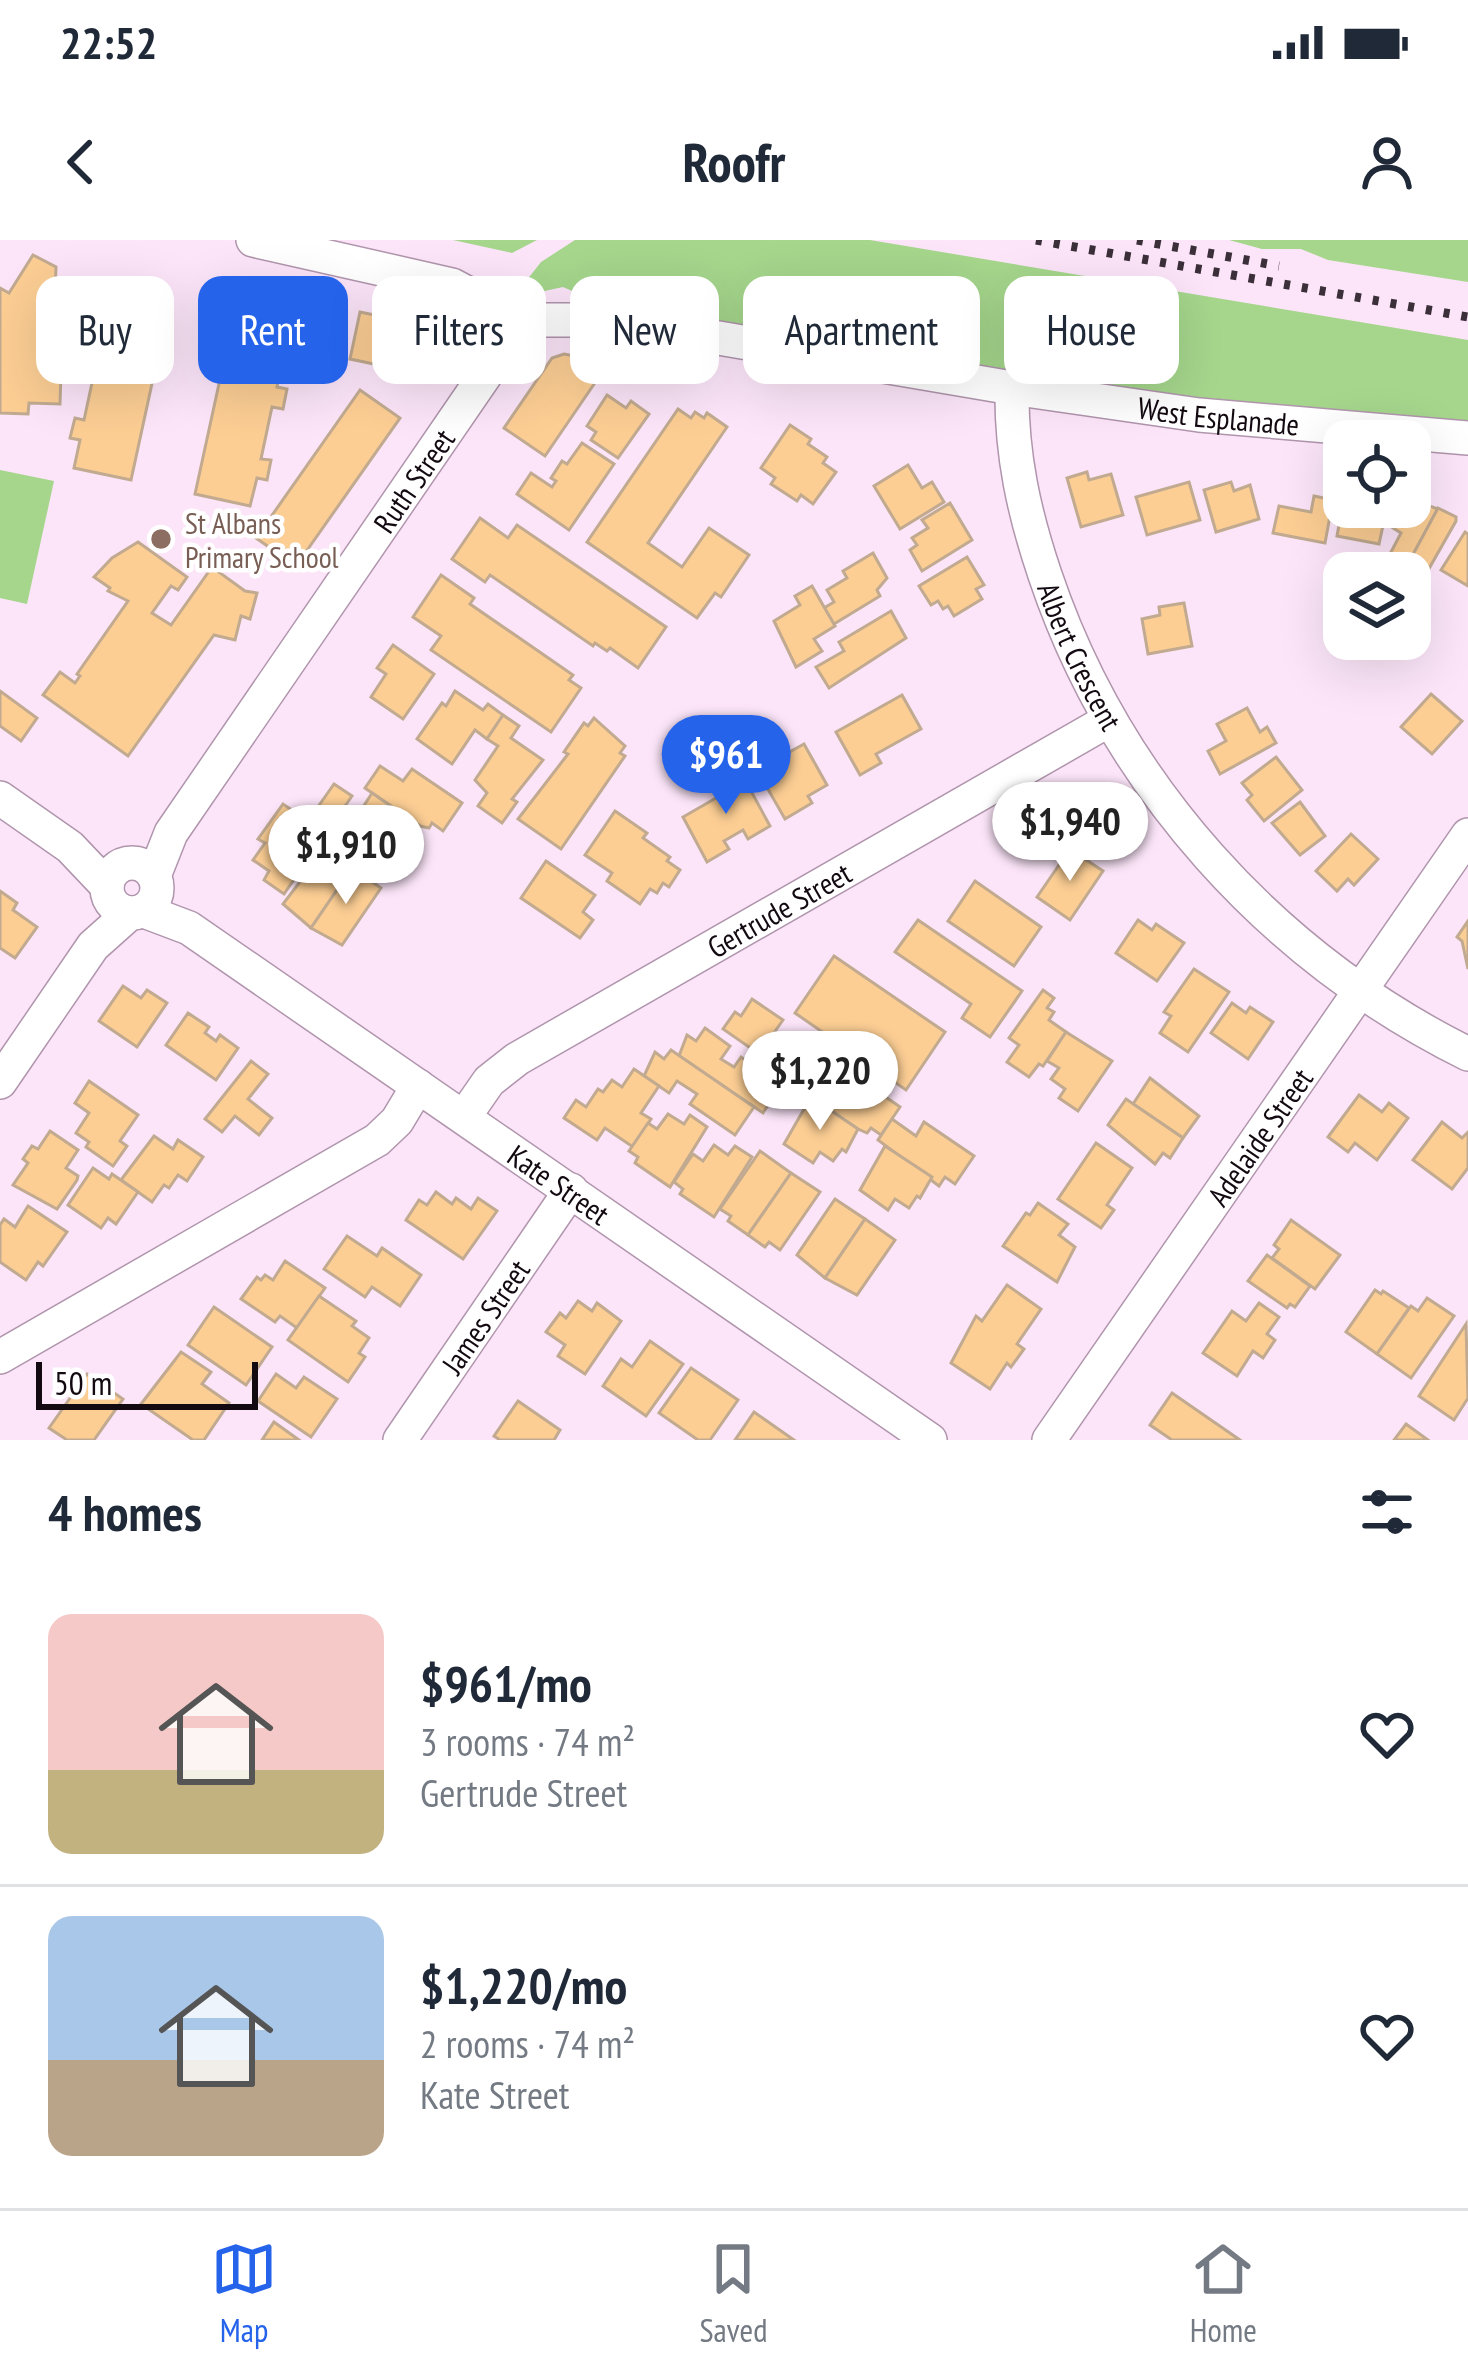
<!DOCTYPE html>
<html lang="en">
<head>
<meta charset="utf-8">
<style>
  :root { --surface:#fff; --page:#f6f6f7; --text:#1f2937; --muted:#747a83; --line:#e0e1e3; --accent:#2563eb }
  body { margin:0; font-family:"PT Sans Narrow",sans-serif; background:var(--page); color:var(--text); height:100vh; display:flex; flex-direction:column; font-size:45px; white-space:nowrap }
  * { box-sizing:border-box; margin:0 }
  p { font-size:39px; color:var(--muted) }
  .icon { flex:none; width:66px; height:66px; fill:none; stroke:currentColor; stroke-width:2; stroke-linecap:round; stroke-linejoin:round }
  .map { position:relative; height:1200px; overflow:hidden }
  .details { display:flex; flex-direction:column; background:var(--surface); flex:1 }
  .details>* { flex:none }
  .top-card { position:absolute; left:36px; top:36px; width:1398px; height:108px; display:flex; gap:24px }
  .fabs { position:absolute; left:1323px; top:180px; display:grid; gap:24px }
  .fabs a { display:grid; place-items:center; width:108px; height:108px; border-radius:24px; background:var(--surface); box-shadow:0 12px 48px #0002; font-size:60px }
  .scale { position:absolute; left:36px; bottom:30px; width:222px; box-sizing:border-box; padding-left:12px; border:6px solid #120911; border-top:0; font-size:33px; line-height:42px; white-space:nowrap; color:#120911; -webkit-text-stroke:9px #fff; paint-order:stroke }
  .price { position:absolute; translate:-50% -102px; padding:0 27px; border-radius:42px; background:#fff; color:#222; font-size:39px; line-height:78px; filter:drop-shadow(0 3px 6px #0008) }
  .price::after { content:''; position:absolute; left:50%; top:72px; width:36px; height:27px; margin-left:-18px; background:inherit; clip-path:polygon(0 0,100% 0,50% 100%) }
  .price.active { background:var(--accent); color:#fff }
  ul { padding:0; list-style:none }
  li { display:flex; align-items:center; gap:36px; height:300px; padding:0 48px }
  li+li { border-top:3px solid var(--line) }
  li span { display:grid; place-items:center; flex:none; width:336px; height:240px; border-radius:24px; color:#555 }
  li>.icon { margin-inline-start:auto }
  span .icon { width:144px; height:144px; fill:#fffc; stroke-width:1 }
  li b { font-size:51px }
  h2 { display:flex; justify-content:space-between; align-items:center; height:144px; padding:0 48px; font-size:51px }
  .pill { padding:0 42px; border-radius:24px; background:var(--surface); box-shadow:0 12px 48px #0002; font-size:42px; line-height:108px }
  .pill.active { background:var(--accent); color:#fff }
  .status { display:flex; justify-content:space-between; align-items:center; height:84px; padding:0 60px; background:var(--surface); direction:ltr }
  .status svg { height:33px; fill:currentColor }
  header { display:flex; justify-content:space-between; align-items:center; height:156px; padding:0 48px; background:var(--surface); font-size:54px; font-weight:600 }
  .menu { display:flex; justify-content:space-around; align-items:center; height:168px; border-top:3px solid var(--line); background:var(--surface); font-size:33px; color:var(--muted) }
  .menu a { display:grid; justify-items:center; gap:6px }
  .menu .active { color:var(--accent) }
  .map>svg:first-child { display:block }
  .green { fill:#a5d68c }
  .building { fill:#fcce94; stroke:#c1aa90; stroke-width:3 }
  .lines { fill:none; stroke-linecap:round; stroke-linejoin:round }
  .minor-casing { stroke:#b095ad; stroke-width:36 }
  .minor { stroke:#fff; stroke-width:33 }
  .rail { stroke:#3b2f39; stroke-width:9; stroke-dasharray:6 12; stroke-linecap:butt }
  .education-dot { fill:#8d6e63; stroke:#fff; stroke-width:4.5 }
  .labels { text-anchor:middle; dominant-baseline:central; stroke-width:9; stroke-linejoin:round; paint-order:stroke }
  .street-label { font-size:30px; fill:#120911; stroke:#fff }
  .education-label { font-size:30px; fill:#785e54; stroke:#fff; text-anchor:start }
</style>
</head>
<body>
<div class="status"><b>22:52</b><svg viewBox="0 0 49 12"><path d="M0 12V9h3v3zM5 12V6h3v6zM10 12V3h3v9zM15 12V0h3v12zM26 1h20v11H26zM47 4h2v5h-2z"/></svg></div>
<header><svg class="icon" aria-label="back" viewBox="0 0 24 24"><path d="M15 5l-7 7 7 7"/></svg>Roofr<svg class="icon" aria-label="person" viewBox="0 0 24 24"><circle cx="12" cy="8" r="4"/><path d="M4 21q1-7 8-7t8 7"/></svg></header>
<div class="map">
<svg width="1468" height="1200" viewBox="0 0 1468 1200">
  <rect width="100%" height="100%" fill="#fce5f9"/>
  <!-- green -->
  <g class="green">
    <path d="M453,0H537L512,13Z"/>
    <path d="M575,0H870L1468,100V192L1253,171L604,65L563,47L531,54L519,50L541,22Z"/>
    <path d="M1229,0H1468V42L1328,20L1301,9H1262Z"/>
    <path d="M0,230L54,241L27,364L0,358Z"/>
  </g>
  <!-- building -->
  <g class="building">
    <path d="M33,15L56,27L55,52L48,51L47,69L63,70L60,164L29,163L28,174L0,173V48L9,53Z"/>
    <path d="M360,72L441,89L431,136L350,119Z"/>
    <path d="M106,81L163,93L131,240L74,228L80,200L70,198L75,178L84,180L95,129L86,127L90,107L100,109Z"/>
    <path d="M227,107L282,119L277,147L287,149L283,169L272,167L261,219L271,220L267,240L257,238L250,266L195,254Z"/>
    <path d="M564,114L601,121L603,131L545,216L504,188L552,118Z"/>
    <path d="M360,150L400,178L296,326L256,298Z"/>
    <path d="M607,155L626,168L631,161L649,174L618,218L591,200L596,192L587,186Z"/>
    <path d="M678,169L691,178L695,172L704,178L707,173L727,187L648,303L682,327L709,288L749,315L721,357L715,353L697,378L587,302Z"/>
    <path d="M790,185L811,199L808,204L827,217L823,223L836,232L813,264L801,255L797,261L771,244L775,238L761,228Z"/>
    <path d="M582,203L614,224L569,290L517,254L531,233L552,247L556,241L551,238L562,221L567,224Z"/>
    <path d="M908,225L922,248L932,242L944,262L900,289L874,246Z"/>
    <path d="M1087,232L1089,240L1111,234L1123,275L1081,287L1067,238Z"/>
    <path d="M1189,242L1200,280L1147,295L1136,257Z"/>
    <path d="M1231,242L1234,251L1250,245L1259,279L1216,292L1204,250Z"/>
    <path d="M1314,256L1333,260L1325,303L1273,293L1279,266L1311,272Z"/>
    <path d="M1344,257V267H1387L1379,304L1337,296Z"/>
    <path d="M1410,259L1438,269L1403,333H1380L1401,293L1393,288L1404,267H1410Z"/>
    <path d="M950,263L972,300L922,331L910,310L917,305L912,298L928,288L922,280Z"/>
    <path d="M1438,268L1456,277V281L1410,362V333H1403Z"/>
    <path d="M480,278L508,298L517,285L666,387L638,428L610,408L607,411L595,403L593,406L490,335L485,342L452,319Z"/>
    <path d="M1465,292L1468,294V346L1441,330Z"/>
    <path d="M138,302L187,337L178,350L171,346L152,373L171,385L212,327L245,351L257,353L250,379L241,376L235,400L214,395L128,516L43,455L60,432L75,443L80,436L77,434L128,361L108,351L110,348L94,337L112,318Z"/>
    <path d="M873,313L887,338L877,350L880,356L834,384L824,368L834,362L827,350L847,338L843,331Z"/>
    <path d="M967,317L984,345L976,349L982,359L954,376L948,366L943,369L938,361L931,365L919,346Z"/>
    <path d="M441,335L474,358L470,364L573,435L569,440L581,448L551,492L431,410L441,396L413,377Z"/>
    <path d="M812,346L835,386L814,399L822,411L796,427L774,381L800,365L795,356Z"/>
    <path d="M1184,363L1192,406L1148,414L1142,379L1160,375L1159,367Z"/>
    <path d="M891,371L906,398L829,448L816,427L844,411L839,402Z"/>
    <path d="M393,405L434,434L403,479L371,457L386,434L377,428Z"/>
    <path d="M0,451L37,478L21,501L0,486Z"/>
    <path d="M455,451L483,470L488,464L503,475L487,499L475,490L452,524L417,499L442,463L446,466Z"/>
    <path d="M1431,454L1462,481L1432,514L1401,487Z"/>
    <path d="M902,455L921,489L876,514L881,523L860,535L836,492Z"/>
    <path d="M1247,468L1260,492L1267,487L1276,503L1220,534L1208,511L1226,501L1217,484Z"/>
    <path d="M503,475L519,486L511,498L543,520L512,559L517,562L502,583L478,566L487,553L475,540L498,506L487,499Z"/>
    <path d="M594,478L625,506L620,513L625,516L561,609L518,579L568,514L564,512L584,483L588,486Z"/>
    <path d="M804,504L827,545L808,556L812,563L785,579L757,530Z"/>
    <path d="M1276,517L1302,550L1264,581L1247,560L1252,555L1242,543Z"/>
    <path d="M380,526L403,541L412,529L462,563L443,591L432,583L429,588L420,586L365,548Z"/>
    <path d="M739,529L770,586L748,599L743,590L724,601L729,609L707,622L683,577L723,554L716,542Z"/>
    <path d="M334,544L352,556L284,654L264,640L269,631L253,620L265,603L258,599L283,564L308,581Z"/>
    <path d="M372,553L420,586L408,611L403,607L395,618L382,608L375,618L349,600L363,579L358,575Z"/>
    <path d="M1300,562L1325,596L1300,615L1272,583Z"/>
    <path d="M615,571L647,593L643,598L670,617L667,621L680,630L669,647L663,643L657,653L650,649L640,664L607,641L612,633L585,615Z"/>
    <path d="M1351,594L1378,619L1354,645L1348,639L1337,651L1316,631Z"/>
    <path d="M325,609L352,628L311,688L283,664Z"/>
    <path d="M1070,609L1103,631L1070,680L1037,657Z"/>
    <path d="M546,621L595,655L583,672L593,680L580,698L521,658Z"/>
    <path d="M352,628L381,648L342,705L311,688Z"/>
    <path d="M975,641L1041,687L1014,726L948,681Z"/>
    <path d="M0,651L17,663L13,670L37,687L15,718L0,708Z"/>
    <path d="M918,680L1022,751L990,797L962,778L971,764L895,712Z"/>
    <path d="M1138,680L1152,690L1156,684L1184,703L1157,741L1116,713Z"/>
    <path d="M1468,681V729L1462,701L1457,697Z"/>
    <path d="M834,716L945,792L906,850L795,773Z"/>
    <path d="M1194,729L1229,752L1188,812L1160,793L1171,776L1164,772Z"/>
    <path d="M123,746L141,758L147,750L167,763L137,807L99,781Z"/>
    <path d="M1043,750L1054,758L1047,768L1054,772L1049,780L1066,792L1043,826L1039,824L1029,837L1007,822L1019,805L1009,798Z"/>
    <path d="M752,759L783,780L759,814L723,789L735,772L741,776Z"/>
    <path d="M1232,763L1246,773L1250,767L1273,782L1248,819L1211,793Z"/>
    <path d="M188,773L209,787L205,793L216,801L220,795L238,808L216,840L166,805Z"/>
    <path d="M705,788L730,806L721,819L734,827L741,817L781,845L763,873L679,816L687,795L696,801Z"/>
    <path d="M1066,792L1112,821L1078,871L1059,858L1065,849L1051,839L1059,828L1047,821Z"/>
    <path d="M671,810L754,867L735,895L690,864L697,854L677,841L669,853L644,836L655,812L664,819Z"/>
    <path d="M251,821L268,834L248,859L272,878L259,895L235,876L222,892L205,879Z"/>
    <path d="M634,829L659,846L641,873L651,879L633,907L605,888L597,900L564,878L576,860L586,867L598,849L603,852L612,840L622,847Z"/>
    <path d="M818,830L841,845L850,832L900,867L881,895L871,888L867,893L858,889L803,852Z"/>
    <path d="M1150,838L1199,876L1183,898L1133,864Z"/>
    <path d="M89,841L138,875L120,901L127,906L113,926L86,907L89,902L76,893L89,873L75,863Z"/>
    <path d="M1359,855L1382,872L1389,863L1408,878L1377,920L1355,903L1348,912L1328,897Z"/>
    <path d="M811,857L858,889L846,912L842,909L833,921L820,912L813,923L784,904Z"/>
    <path d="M1126,859L1183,898L1170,918L1163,913L1155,924L1108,885Z"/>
    <path d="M668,874L684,884L690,875L707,887L670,947L635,923L638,917L629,911L648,883L657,889Z"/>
    <path d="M892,879L916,896L924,882L974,916L955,944L945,937L939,946L878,900Z"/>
    <path d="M1442,882L1462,898L1468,892V928L1452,949L1413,920Z"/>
    <path d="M50,891L78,910L66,928L78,936L77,940L57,969L13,945L28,923L23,919L32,906L38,909Z"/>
    <path d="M154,896L173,909L178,900L203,917L187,941L178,935L169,948L164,945L152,962L121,940Z"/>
    <path d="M1096,903L1132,928L1107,965L1114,970L1101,988L1058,959Z"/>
    <path d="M714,905L728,915L735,906L752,917L714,977L680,954L683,949L674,942L693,914L703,921Z"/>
    <path d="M885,906L932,937L920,958L917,956L909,968L895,959L888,970L860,950Z"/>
    <path d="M760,911L791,933L748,995L728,981L731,976L720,969Z"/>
    <path d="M93,928L109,939L112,934L138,952L116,984L108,978L101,988L68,965Z"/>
    <path d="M791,933L820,952L780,1010L769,1002L765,1007L748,995Z"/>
    <path d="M436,952L452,964L456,958L471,969L478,958L497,971L463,1019L406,980L419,960L427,965Z"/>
    <path d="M835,959L865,979L825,1038L797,1015Z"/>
    <path d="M1038,963L1068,984L1059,995L1075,1007L1057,1042L1003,1006L1026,973L1030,975Z"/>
    <path d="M28,966L67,992L43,1026L38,1022L26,1040L0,1022V985L4,979L15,987Z"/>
    <path d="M865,979L895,1000L857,1055L825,1038Z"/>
    <path d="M1291,980L1340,1015L1315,1049L1272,1018L1279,1009L1274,1005Z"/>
    <path d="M347,996L377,1016L382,1008L421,1035L400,1066L372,1047L365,1057L324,1029Z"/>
    <path d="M1267,1015L1310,1046L1295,1067L1290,1064L1287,1068L1248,1041Z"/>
    <path d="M285,1021L325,1048L297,1088L280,1076L275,1082L241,1059L257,1037L261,1040L265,1035L273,1040Z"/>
    <path d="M1007,1045L1041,1069L1017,1104L1024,1109L1011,1127L1007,1123L990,1149L951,1123L976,1076L982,1081Z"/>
    <path d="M1375,1050L1381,1054L1383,1051L1409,1068L1377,1114L1346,1092Z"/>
    <path d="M319,1056L356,1081L352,1086L369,1098L359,1113L365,1117L348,1142L288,1100Z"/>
    <path d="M1427,1058L1454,1076L1411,1138L1377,1114L1411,1066L1418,1071Z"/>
    <path d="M578,1061L592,1071L597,1063L621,1081L585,1134L558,1116L565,1105L546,1092L560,1073L566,1078Z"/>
    <path d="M1259,1063L1279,1077L1267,1094L1275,1100L1263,1118L1253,1111L1237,1136L1203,1113L1232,1071L1246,1081Z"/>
    <path d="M214,1067L272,1107L246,1145L188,1105Z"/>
    <path d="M1466,1084L1468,1158L1454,1180L1419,1156Z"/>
    <path d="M650,1101L683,1124L646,1176L603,1146L621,1119L632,1127Z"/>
    <path d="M181,1112L211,1132L202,1144L229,1163L204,1200H193L141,1164Z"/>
    <path d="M691,1128L738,1160L710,1200H698L659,1173Z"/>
    <path d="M87,1134L123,1159L94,1200H67L49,1188Z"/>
    <path d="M276,1134L296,1148L304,1137L337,1159L311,1197L258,1161Z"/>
    <path d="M1172,1153L1240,1200H1172L1150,1185Z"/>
    <path d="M518,1161L560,1190L554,1200H500L494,1196Z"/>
    <path d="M754,1172L794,1200H735Z"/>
    <path d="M274,1182L299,1200H262Z"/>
    <path d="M1406,1184L1428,1200H1394Z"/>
  </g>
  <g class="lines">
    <!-- minor casing -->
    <g class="minor-casing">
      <g id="minor">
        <path id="s1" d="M253,0L452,45L518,80H613L1012,148L1199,175L1468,198"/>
        <path id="s2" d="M1012,148C1011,214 1024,273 1045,335C1116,545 1271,716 1468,814"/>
        <path d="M0,558L70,607L107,646"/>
        <circle cx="132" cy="648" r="25"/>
        <path id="s3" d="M154,636L171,593L512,96L524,62"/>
        <path id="s4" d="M144,671L189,688L930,1200"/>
        <path d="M0,842L93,706L130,673"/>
        <path id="s5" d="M464,877L489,841L517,819L1109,480"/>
        <path d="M0,1117L377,900L397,881L418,846"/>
        <path id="s6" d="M400,1200L571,950"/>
        <path id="s7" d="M1049,1200L1468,595"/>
      </g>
    </g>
    <!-- minor -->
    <use href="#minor" class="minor"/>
    <!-- rail -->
    <g class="rail">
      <path d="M1036,0L1468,77"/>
      <path d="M1137,0L1279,26"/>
    </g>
  </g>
  <!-- markers -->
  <circle class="education-dot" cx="161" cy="299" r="12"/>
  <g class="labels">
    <!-- street labels -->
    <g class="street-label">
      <text stroke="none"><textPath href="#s1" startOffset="987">West Esplanade</textPath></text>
      <text stroke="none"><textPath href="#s3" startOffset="474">Ruth Street</textPath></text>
      <text stroke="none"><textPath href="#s2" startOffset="279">Albert Crescent</textPath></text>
      <text stroke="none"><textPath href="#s5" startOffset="381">Gertrude Street</textPath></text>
      <text stroke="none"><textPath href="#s7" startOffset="369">Adelaide Street</textPath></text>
      <text stroke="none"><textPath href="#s4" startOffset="498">Kate Street</textPath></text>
      <text stroke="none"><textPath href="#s6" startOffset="150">James Street</textPath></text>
    </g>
    <!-- education labels -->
    <g class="education-label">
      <text x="185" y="282">St Albans<tspan x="185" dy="34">Primary School</tspan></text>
    </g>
  </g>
</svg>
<div class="fabs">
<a><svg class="icon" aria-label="locate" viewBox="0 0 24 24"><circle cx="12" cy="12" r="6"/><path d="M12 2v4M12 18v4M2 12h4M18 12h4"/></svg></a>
<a><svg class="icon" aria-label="layers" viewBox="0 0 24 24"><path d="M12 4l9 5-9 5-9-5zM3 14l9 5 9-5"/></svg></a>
</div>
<div class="scale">50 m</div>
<b class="price active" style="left:726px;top:577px">$961</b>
<b class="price" style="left:1070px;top:644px">$1,940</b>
<b class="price" style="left:346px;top:667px">$1,910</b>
<b class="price" style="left:820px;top:893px">$1,220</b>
<div class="top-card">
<a class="pill">Buy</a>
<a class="pill active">Rent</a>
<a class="pill">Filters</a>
<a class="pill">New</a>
<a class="pill">Apartment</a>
<a class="pill">House</a>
</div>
</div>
<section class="details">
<h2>4 homes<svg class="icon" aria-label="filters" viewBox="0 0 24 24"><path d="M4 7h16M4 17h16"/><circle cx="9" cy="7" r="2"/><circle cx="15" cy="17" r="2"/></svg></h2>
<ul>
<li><span style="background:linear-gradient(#f6c9c9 65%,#c2b280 0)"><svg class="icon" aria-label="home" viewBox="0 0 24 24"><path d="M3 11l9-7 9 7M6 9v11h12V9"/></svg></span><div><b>$961/mo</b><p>3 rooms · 74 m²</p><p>Gertrude Street</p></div><svg class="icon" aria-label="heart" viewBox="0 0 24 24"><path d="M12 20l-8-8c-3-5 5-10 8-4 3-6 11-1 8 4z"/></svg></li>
<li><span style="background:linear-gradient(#a9c7e8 60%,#b9a48a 0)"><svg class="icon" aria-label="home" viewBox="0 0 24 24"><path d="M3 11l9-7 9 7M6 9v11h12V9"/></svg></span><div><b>$1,220/mo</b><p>2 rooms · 74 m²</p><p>Kate Street</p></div><svg class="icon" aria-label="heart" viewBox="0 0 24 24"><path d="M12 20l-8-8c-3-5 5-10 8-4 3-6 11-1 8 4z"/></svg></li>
</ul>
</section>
<nav class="menu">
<a class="active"><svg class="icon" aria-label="map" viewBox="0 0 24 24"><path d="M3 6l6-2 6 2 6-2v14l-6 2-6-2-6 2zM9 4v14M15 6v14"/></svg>Map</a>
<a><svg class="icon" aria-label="saved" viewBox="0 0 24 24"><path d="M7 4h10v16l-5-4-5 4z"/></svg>Saved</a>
<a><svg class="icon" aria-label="home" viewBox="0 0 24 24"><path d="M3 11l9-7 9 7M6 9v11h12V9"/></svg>Home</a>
</nav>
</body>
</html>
